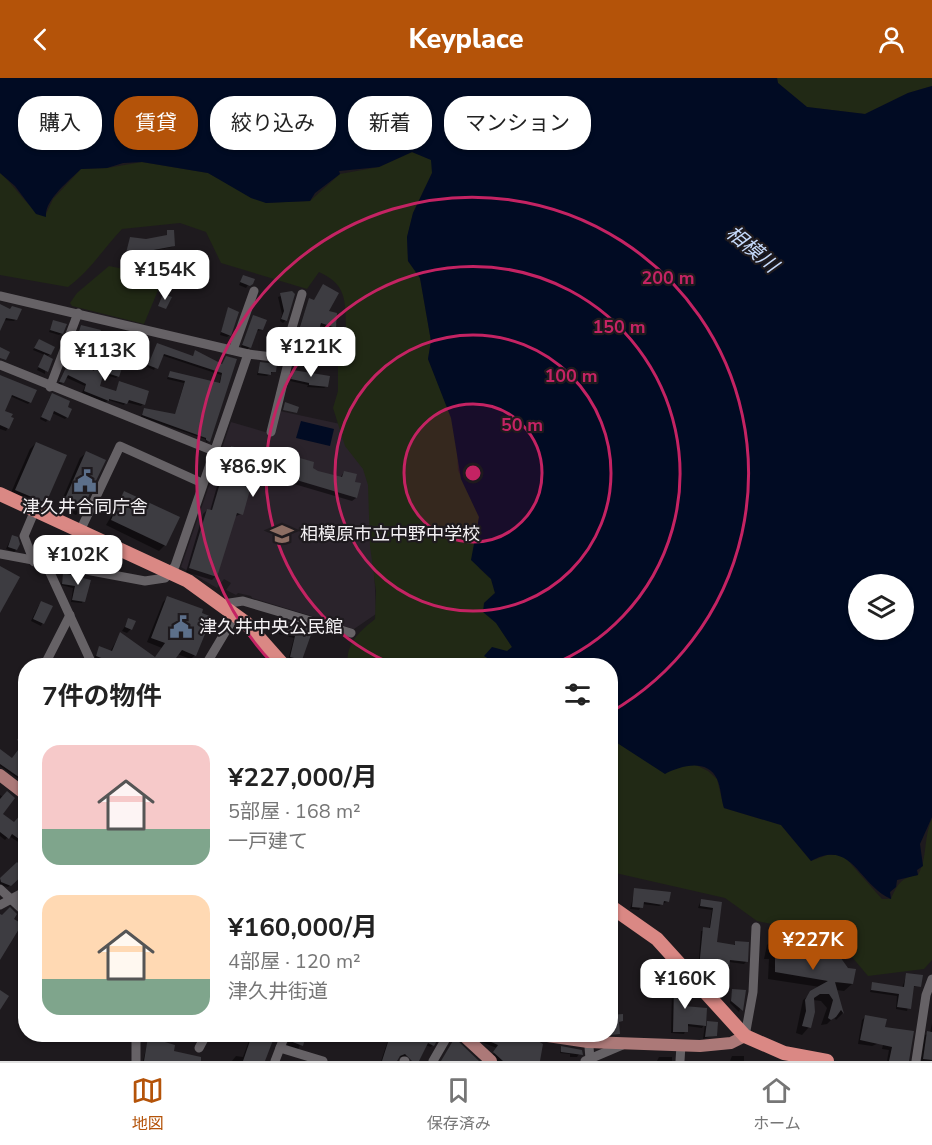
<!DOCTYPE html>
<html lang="ja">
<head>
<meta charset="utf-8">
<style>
  :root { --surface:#fff; --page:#f2f2f2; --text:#222; --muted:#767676; --line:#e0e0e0; --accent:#b45309 }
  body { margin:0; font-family:"Nunito Sans","Noto Sans JP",sans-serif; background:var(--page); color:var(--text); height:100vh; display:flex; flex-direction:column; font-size:22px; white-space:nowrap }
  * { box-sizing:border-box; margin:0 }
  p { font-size:20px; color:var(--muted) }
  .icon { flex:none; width:33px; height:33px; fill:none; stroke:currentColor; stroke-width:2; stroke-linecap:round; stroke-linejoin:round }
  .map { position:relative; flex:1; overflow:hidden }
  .panel { position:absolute; left:18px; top:580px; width:600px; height:384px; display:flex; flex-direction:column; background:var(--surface); border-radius:24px; box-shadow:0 2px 4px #0004 }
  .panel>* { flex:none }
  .top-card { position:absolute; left:18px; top:18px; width:600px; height:54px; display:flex; gap:12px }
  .fabs { position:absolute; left:848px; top:496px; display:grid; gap:12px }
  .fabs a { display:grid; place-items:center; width:66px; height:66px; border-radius:50%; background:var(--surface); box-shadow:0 2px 4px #0004; font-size:30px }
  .price { position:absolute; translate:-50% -51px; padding:0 14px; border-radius:12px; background:#fff; color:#222; font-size:20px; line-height:39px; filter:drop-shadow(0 2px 3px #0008) }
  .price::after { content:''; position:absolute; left:50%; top:36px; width:18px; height:14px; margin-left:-9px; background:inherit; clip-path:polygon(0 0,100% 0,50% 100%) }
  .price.on { background:var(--accent); color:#fff }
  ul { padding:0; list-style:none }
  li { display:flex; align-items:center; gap:18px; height:150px; padding:0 24px }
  li span { display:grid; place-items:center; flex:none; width:168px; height:120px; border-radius:18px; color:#555 }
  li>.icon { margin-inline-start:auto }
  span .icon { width:72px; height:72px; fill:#fffc; stroke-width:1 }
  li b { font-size:26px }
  h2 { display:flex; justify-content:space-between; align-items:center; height:72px; padding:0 24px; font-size:26px }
  .tag { padding:0 21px; border-radius:24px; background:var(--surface); box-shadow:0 2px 4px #0004; font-size:21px; line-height:54px }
  .tag.on { background:var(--accent); color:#fff }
  header { display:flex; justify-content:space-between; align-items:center; height:78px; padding:0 24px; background:var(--accent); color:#fff; font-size:27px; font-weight:800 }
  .menu { display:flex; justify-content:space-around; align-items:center; height:84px; border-top:2px solid var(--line); background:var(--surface); font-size:16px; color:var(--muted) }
  .menu a { display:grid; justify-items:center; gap:3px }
  .menu .on { color:var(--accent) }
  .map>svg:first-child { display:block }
  .built { fill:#2a232b }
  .green { fill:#212915 }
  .water { fill:#010b23; fill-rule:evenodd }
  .shadow { fill:#0007; fill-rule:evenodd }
  .building { fill:#3d3c41 }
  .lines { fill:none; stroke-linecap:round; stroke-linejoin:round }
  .minor { stroke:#666266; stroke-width:9 }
  .major { stroke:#ac7978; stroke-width:12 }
  .highway { stroke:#da8884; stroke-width:14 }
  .ring { fill:none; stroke:#c42363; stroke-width:3 }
  .labels { text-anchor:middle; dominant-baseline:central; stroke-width:4.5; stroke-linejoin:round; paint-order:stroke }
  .poi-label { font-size:18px; fill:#f4f1f4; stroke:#1e1a1e; text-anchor:start }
  .water-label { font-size:20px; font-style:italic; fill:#c6dafb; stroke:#1e1a1e }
  .centre { fill:#c42363; stroke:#1e1a1e; stroke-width:3 }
  .ring-label { font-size:18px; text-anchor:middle; font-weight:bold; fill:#c42363; stroke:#1e1a1e; stroke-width:4.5; stroke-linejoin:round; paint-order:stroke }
</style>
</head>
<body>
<header><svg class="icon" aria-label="back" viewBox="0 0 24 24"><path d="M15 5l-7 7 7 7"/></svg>Keyplace<svg class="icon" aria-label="person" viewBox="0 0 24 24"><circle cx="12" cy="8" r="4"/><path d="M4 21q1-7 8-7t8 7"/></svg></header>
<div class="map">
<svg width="932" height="983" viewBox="0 0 932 983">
  <rect width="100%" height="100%" fill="#1e1a1e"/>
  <!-- built -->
  <path class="built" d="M280,333L345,347L374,395L371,413L376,536L354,551L252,520L251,518L238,515L236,517L226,512L231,505L224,501L217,510L181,489L231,344L272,356Z"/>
  <!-- green -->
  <g class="green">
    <path d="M777,0H932V8L908,15L865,36L807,29L778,5Z"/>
    <path d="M412,74L432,82V95L413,135L407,159L408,183L420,200L431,263L428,281L452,340L457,363L458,392L479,439L474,475L479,490L491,501L495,515L484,525L512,569L507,574L488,580L500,588H348C345,566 359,554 375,541L376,513L370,468L368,407L363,391L345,368L333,330L338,313V284L355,260L346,250C345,222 347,207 319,194L307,211L221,185L206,154L180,145L122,151C103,171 90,193 68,209L0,197V95C14,106 31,135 45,138L53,121L81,91L107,90L142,84L208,95L266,125L284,124L310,123L340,96L379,89Z"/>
    <path d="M149,181L169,186L144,246L72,228L70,225L77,215L109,188L144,195Z"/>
    <path d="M610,661L677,689L694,686L708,693L717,701L724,730L781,747L811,783L827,777H843L882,821H891C897,806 902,799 918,797C928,780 923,760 932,741V882L924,891L868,898L836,860L757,843L725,820L611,794Z"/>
  </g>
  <!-- water -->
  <g class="water">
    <path d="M0,0H777L778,5L807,29L865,36L908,15L932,8V739L920,766L923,788L917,792L918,797L897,802L896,809L890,814L891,821C858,806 852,760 811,783L781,747L724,730C721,721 721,709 717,701C707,680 680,688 665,696L611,661L610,588H500L484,578L492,569L507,573L512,569L496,545L483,534L484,525L495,515L491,501L471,482L479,439L461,401L451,340L428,281L431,263L420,200L408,183L407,159L413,135L432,95L431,82L412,74L379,89L339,93L340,96L315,115L310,123L266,125L251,120L208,95L142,84L123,85L107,90L81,91C70,102 44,122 46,139L36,136L15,108L0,95ZM858,507H903V552H858Z"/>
    <path d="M301,343L334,351L330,368L296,360Z"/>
  </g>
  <!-- shadow -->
  <g class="shadow">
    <path d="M168,154L174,167L172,169L141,175L137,183L124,181L131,160L146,162L166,159Z"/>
    <path d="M243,198L248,207L246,210L239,207Z"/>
    <path d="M291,214L286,242L283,245L280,243L282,236L278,219Z"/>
    <path d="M309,222L337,244L333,252L319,247L309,277L291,273Z"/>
    <path d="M0,228L16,241L14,243L3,242L0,249Z"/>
    <path d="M228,231L230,257L227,259L220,257Z"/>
    <path d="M253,239L262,252L256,253L248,271L241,269Z"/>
    <path d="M54,243L62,255L59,257L49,254Z"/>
    <path d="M81,248L95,267L93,269L75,262Z"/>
    <path d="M39,263L50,276L46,279L45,296L37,292L45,277L33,272Z"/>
    <path d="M158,266L192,279L195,274L222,287L226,279L207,365L205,361L141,339L144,331L175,337L184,305L167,301L170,294L219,306L221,297L161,277L154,292L147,289Z"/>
    <path d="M99,281L118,298L116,300L102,296L98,309L115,315L119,305L143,326L141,328L126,324L124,327L108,322L105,325L82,315L85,308L65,299L61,307L58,306L68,285L93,294Z"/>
    <path d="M260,286L274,293L267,298L257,297Z"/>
    <path d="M294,294L327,308L324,310L307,309L308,307L290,303Z"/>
    <path d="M0,298L30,324L28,326L10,318L3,333L12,341L6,353L0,351Z"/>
    <path d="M50,319L67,339L65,341L52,335L46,344L40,341Z"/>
    <path d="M36,365L44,424L39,430L10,417L30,371Z"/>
    <path d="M231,369L264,378L269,373L317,394L340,400L344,394L353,405L356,420L352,423L253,394L241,436L234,439L216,498L212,502L186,494L203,436L207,432L210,433L227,373Z"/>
    <path d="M86,375L104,383L81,432L76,437L59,429L80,380Z"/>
    <path d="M125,415L165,467L159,473L106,447Z"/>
    <path d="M12,458L16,472L14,474L6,471Z"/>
    <path d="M101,474L116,489L114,491L98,483Z"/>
    <path d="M64,496L89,503L82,525L71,524L73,510L61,507Z"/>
    <path d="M168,519L195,577L191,581L177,576L168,588H99L100,585L93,582L100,570L110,574L120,556L155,580L162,570L147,564L163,524Z"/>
    <path d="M39,527L51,529L41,548L31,543Z"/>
    <path d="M129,542L131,551L127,555L122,553Z"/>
    <path d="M280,543L311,552L298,584L288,582L294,560L275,555Z"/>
    <path d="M321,584L333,588H317Z"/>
    <path d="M21,670L25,673L17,685L26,690V706L0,688V673L12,682Z"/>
    <path d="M0,717L3,719L1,736L14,746L26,733V769L9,758L5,762L0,758Z"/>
    <path d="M17,786L22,796L8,809L0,807V802Z"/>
    <path d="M635,812L668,823L659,828L642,826L639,832L630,831Z"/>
    <path d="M701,822L721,825L715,866L733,868L736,865L746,884L744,886L729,884L723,918L716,915L718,906L707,905L698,893L701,853L709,852L712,832L698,830Z"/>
    <path d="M774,860L852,906L844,913L836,912L843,935L836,942L834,939L827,946L821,947L827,930L821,923L813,922L809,949L802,957L796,955L803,922L820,909L768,901L769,881H764L767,867ZM825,901L842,903L830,906Z"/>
    <path d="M907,896L919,908L912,909L907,933L896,931L897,918L870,914L873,905L902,910Z"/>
    <path d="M668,900L681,903L678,920L683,930L704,947L702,950L687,948L684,956L671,955L672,911L665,910Z"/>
    <path d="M733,912L745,914L739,934L730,925Z"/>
    <path d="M866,938L884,950L909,983H887L889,972L882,971L884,963L872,968L858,966L862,942Z"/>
    <path d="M707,944L715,957L703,961L705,947Z"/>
    <path d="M932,945V983H921L925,957L930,955Z"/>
    <path d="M251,957H276L265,974L263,983H232L236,978L243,979Z"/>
    <path d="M287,957H305L298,971L287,967L289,961Z"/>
    <path d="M402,957H438L431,969L425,967L418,983L398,978L396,983H381L387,965L390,962L399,965Z"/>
    <path d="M475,957H512L511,962L538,983H498L492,978L497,970L476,962L478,958Z"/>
    <path d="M148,963L172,974L188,983H143Z"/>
    <path d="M562,970L581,973L577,979H570V976L560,975Z"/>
    <path d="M732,978H744V983H730Z"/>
    <path d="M659,979H672V983H657Z"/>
  </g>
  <!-- building -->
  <g class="building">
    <path d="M167,152H174L175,168L143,174L141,182L125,179L130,159L146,161L167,157Z"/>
    <path d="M243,197L255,201L253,206L250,208L240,204Z"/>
    <path d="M323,206L339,215L329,233L337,235L336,250L321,245L312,275L293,271L309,220L314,222Z"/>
    <path d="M292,213L295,216L287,243L281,241L284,233L280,215Z"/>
    <path d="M163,216L172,219L166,231L158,228Z"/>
    <path d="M0,226L10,231L12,228L22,231L17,242L6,240L0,253Z"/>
    <path d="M228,229L239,234L231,258L221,254Z"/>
    <path d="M253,237L267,242L263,252L258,251L251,270L242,267Z"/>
    <path d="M53,242L67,246L63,256L50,252Z"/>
    <path d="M81,247L101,252L96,267L76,262Z"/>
    <path d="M39,261L55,269L51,277L34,270Z"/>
    <path d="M157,265L193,278L195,272L222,286L226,278L237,281L210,364L206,362V360L142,337L144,330L175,336L185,303L168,299L170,293L220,305L222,295L164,276L158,291L148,287Z"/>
    <path d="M0,269L10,274L6,282L0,280Z"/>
    <path d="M44,276L53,281L48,294L38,289Z"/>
    <path d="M98,280L123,287L119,299L104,294L100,308L116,313L119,303L149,313L145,327L129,322L127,326L109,321V323L84,313L86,306L68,297L64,305L59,304L70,281L94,293Z"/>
    <path d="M260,284L277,286L276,294H271V297L258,295Z"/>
    <path d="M293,292L330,298L328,309L309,307V305L291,301Z"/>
    <path d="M0,297L37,312L31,325L12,317L5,333L13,336L11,339L14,340L9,351L0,347Z"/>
    <path d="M52,315L70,323L68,329L72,331L68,340L54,333L50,343L41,339Z"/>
    <path d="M285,324L299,329L297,335L283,332Z"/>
    <path d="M36,364L67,377L46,425L15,412Z"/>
    <path d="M231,368L267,378L268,371L314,384L313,390L318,393L342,399L344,393L357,396L355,404L361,405L357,420L256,390L243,437L237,435L217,499L189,490L207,431L212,432Z"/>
    <path d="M86,373L106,382L82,432L64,423Z"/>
    <path d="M124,413L180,439L166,468L111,442Z"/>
    <path d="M12,457L18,459L20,466L17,472L8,469Z"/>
    <path d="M101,473L121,482L118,490L99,481Z"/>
    <path d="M0,488L20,499L0,535Z"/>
    <path d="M63,495L91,502L85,524L72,522L75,508L62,506Z"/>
    <path d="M167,518L203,531L202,535L212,539L196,578L182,572L170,588H139L132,583L130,588H102L104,581L96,578L99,568L112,573L120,554L155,579L165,565L151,560Z"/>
    <path d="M41,523L53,528L44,546L33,541Z"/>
    <path d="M128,540L136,543L132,552L125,549Z"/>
    <path d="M280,541L313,551L302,582L290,579L295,558L276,552Z"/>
    <path d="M26,649V668L17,662Z"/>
    <path d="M21,668L26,671L19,684L26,689V704L0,686V671L12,680Z"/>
    <path d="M7,713L15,720L3,736L14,744L26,731V766L12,756L9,761L0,754V721Z"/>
    <path d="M17,784L24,791L21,793L24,796L11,808L1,804L0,800Z"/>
    <path d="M634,810L671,814L669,824L664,823L663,827L644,824L643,830L632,829Z"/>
    <path d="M701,821L722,824L717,864L735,867V863L749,864L748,884L730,882L726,917L718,913L719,904L710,903L699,890L703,849L710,850L713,830L700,828Z"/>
    <path d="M10,829L17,836L14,841L22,846L0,882V836L2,837Z"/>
    <path d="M773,858L833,869L848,890L856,891L853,906L835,904L844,936L841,932L836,939L831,942L828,940L833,922L829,916H820L814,920L815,934L811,950L802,948L806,933L805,922L810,913L828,903L775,894V874H770Z"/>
    <path d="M906,895L923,897L921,909L914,908L911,931L897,929L899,916L871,912L872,904L904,909Z"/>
    <path d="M668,899L682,902L680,919H685L684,928L707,930L706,948L688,946V954H673L674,909L667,908Z"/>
    <path d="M732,911L746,912L743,933L731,923Z"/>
    <path d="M0,912L9,918L0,932Z"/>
    <path d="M623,936V943L619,944L620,956L610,957V937Z"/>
    <path d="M865,937L887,941L885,949L914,953L909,983H889L892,969L860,962Z"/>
    <path d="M707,943L718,944L717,958L705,959Z"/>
    <path d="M927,953L932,954V982L923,981Z"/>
    <path d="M252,957H275L265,983H243Z"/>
    <path d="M292,957H306L303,968L290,963Z"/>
    <path d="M403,957H440L434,968L428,965L419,983H412L405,976L400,978L397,983H382L389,961L400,963Z"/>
    <path d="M475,957H514L513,961L531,964L533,960L543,966L540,983H503L493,974L498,967Z"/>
    <path d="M148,959L175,967L174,973L201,979V983H144Z"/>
    <path d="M454,961L458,963L479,983H441Z"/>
    <path d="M561,968L582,972L583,977L561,974Z"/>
  </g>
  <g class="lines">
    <!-- minor -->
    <g class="minor">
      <path d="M0,218L248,276L175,488L165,500L145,503L0,476"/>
      <path d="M233,272L254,213"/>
      <path d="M248,276L305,283L315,282"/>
      <path d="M283,280L302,216"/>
      <path d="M0,287L214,373"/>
      <path d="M50,309L78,235"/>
      <path d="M271,354L289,281"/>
      <path d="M80,453L120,368L202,405"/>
      <path d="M34,484L24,458L35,432"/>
      <path d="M46,486L93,588"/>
      <path d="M223,526L243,523L351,555"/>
      <path d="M44,588L70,537"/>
      <path d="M205,588L236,536"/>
      <path d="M23,631L26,625"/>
      <path d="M0,811L25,834"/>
      <path d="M0,827L26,813"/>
      <path d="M588,957L590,981"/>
      <path d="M745,958L753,914L756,849"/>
      <path d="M199,970L206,957"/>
      <path d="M280,970L323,983"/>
      <path d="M136,983V957"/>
      <path d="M275,983L285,957"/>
      <path d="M404,983H405"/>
      <path d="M433,983L448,957"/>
      <path d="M585,983L627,965"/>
      <path d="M680,983L681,967"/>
      <path d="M916,983L926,917L932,901"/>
    </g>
    <!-- major -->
    <g class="major">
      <path d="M0,697L26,717"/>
      <path d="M463,957L491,983"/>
      <path d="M541,957L588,964L700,968L731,965L745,958"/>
    </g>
    <!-- highway -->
    <g class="highway">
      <path d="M0,416L188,503L246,545L284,588"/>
      <path d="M610,828L657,861L745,958L784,975L827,983"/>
    </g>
  </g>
  <!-- distance rings -->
  <circle cx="473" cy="395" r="69" fill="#c42363" fill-opacity=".12"/>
  <g class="ring">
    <circle cx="473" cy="395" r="69"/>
    <circle cx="473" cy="395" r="138"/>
    <path d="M397 588A207 207 0 1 1 549 588"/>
    <path d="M274 587A276 276 0 1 1 611 634"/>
  </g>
  <!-- icons -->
  <defs>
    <g id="civic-bare" transform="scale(1.8)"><path d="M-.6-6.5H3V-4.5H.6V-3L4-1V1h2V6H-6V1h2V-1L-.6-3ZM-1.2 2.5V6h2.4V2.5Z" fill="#5c6f8a" stroke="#1e1a1e" stroke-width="2.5" paint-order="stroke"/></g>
    <g id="school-bare" transform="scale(1.8)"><path d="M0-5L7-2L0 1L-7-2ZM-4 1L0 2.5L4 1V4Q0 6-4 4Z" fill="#8d6e63" stroke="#1e1a1e" stroke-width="2.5" paint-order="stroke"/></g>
  </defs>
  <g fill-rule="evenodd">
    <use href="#civic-bare" x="85" y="403"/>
    <use href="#school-bare" x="282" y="456"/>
    <use href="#civic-bare" x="181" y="549"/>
  </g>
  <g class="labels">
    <!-- poi labels -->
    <g class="poi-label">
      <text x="85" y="429" text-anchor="middle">津久井合同庁舎</text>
      <text x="300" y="456">相模原市立中野中学校</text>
      <text x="199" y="549">津久井中央公民館</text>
    </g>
    <!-- water labels -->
    <g class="water-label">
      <text transform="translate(752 171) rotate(40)">相模川</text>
    </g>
  </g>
  <circle cx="473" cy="395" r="9" class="centre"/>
  <g class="ring-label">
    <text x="668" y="206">200 m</text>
    <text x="619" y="255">150 m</text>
    <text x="571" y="304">100 m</text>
    <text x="522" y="353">50 m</text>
  </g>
</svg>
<div class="fabs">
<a><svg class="icon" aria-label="layers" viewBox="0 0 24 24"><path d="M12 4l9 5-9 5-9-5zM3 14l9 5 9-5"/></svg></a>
</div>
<b class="price" style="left:165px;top:223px">¥154K</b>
<b class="price" style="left:311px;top:300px">¥121K</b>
<b class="price" style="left:105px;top:304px">¥113K</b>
<b class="price" style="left:253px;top:420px">¥86.9K</b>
<b class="price" style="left:78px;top:508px">¥102K</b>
<b class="price on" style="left:813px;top:893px">¥227K</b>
<b class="price" style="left:685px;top:932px">¥160K</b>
<div class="top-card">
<a class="tag">購入</a>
<a class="tag on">賃貸</a>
<a class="tag">絞り込み</a>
<a class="tag">新着</a>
<a class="tag">マンション</a>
</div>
<section class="panel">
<h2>7件の物件<svg class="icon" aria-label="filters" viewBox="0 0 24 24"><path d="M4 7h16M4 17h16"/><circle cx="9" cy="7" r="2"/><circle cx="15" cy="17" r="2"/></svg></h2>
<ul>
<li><span style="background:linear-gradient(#f6c9c9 70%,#7fa58c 0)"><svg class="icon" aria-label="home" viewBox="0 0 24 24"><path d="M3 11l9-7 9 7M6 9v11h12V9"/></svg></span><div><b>¥227,000/月</b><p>5部屋 · 168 m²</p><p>一戸建て</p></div></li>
<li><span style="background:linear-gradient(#ffd9b3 70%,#7fa58c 0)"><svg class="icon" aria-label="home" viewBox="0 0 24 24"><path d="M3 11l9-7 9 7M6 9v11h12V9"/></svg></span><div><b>¥160,000/月</b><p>4部屋 · 120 m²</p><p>津久井街道</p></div></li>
</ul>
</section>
</div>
<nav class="menu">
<a class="on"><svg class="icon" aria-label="map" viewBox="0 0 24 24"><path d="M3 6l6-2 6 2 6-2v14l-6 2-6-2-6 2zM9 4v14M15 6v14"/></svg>地図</a>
<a><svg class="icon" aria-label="saved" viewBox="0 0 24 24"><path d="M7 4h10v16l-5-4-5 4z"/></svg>保存済み</a>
<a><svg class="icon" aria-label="home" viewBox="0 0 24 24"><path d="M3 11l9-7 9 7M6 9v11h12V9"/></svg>ホーム</a>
</nav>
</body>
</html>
